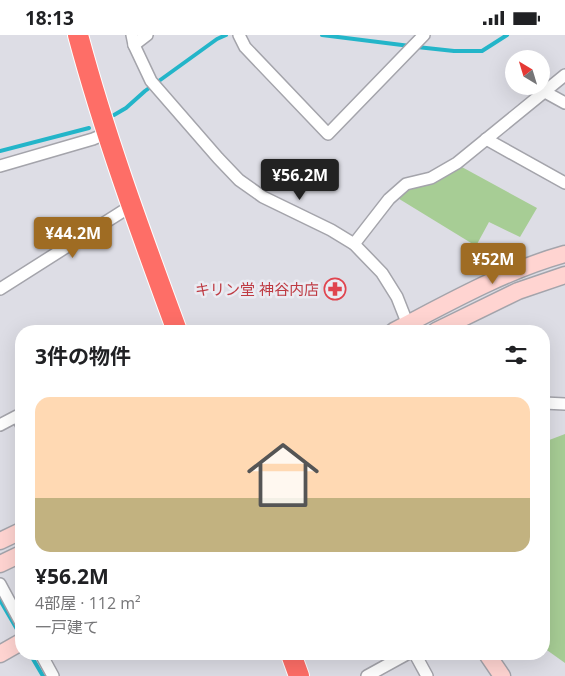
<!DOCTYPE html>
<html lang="ja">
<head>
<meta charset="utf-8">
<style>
  :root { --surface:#fff; --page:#f6f6f6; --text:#202124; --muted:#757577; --accent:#9f6c23 }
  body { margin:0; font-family:"Open Sans","Noto Sans JP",sans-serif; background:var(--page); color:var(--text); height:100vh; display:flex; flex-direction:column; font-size:19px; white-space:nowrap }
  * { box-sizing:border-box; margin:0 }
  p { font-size:16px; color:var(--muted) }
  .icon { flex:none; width:28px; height:28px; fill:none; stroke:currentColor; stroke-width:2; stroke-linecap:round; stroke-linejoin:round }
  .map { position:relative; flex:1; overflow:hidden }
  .panel { position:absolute; left:15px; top:290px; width:535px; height:335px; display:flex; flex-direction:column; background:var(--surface); border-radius:20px; box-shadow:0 5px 20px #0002 }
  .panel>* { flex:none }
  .needle { width:32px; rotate:322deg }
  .buttons { position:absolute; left:505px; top:15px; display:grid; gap:10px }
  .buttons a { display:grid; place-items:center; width:45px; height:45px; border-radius:50%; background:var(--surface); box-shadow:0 5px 20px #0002; font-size:25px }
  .price { position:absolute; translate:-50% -42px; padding:0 11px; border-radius:5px; background:var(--accent); color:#fff; font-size:16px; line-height:32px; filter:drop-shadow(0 1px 2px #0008) }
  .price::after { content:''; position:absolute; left:50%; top:30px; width:15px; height:11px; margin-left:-8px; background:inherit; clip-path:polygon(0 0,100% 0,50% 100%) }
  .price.on { background:#222; color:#fff }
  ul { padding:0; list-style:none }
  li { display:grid; align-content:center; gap:10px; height:265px; padding:0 20px }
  li span { display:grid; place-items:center; height:155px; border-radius:15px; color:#555 }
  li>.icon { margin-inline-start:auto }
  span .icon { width:90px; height:90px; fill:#fffc; stroke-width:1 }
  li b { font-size:21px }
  h2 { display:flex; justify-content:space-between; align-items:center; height:60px; padding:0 20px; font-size:21px }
  .status { display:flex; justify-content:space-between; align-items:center; height:35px; padding:0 25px; background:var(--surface); direction:ltr }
  .status svg { height:14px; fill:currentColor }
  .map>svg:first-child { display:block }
  .green { fill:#a7cd95 }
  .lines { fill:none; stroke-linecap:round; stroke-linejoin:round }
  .stream { stroke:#23b5c9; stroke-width:4 }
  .street-casing { stroke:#a4a4ab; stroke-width:14 }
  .secondary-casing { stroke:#a4a4ab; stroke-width:19 }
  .highway-casing { stroke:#fff; stroke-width:22 }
  .street { stroke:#fff; stroke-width:11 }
  .secondary { stroke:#ffd4d1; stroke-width:16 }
  .highway { stroke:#fe6e67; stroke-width:20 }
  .labels { text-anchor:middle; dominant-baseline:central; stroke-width:5; stroke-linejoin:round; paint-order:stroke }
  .health-label { font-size:15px; fill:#be3a42; stroke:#eaebf2; text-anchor:end }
</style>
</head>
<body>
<div class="status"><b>18:13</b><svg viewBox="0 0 49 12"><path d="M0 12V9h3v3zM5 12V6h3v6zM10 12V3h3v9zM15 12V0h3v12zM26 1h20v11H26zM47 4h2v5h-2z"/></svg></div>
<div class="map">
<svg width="565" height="641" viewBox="0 0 565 641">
  <rect width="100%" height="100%" fill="#dddde5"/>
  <!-- green -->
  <g class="green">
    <path d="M460,131L537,173L520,202L489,187L476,211L396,162L408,153L430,147L455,136Z"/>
    <path d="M565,399V628L544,613V407Z"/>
  </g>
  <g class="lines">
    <!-- stream -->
    <g class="stream">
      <path d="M322,0L410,11"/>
      <path d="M417,12L454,16H482L507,0"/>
      <path d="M114,80L126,73L145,56L217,4L226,0"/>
      <path d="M0,116L89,93"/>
      <path d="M0,565L18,596"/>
      <path d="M30,619L43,641"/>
    </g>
    <!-- street casing -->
    <g class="street-casing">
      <g id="street">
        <path d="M132,0L134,10L151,46L218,123L239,145L263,162L331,195L354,209L382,238L397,262L410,295"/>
        <path d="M239,0L245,12L328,99L424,0"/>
        <path d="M134,10L147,0"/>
        <path d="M545,57L565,68"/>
        <path d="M486,104L565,148"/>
        <path d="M0,131L93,104L107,98"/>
        <path d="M354,209L389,164L406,149L431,143L457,128L565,40"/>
        <path d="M0,254L131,171"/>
        <path d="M544,368L565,369"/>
        <path d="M0,390L17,381L21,389"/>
        <path d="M0,549L21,588"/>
        <path d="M41,619L53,641"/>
        <path d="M415,619L427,641"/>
        <path d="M367,641L407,619"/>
      </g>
    </g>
    <!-- secondary casing -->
    <g class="secondary-casing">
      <g id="secondary">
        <path d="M394,296C450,267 504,236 565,219"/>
        <path d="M436,296L518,256L565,240"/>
        <path d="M0,506L21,496"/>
        <path d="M0,529L21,519"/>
        <path d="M0,619L21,607"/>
        <path d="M487,619L502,641"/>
      </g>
    </g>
    <!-- highway casing -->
    <g class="highway-casing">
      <g id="highway">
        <path d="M78,0C105,101 141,198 177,296"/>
        <path d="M291,619L299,641"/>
      </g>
    </g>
    <!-- street -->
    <use href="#street" class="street"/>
    <!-- secondary -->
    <use href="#secondary" class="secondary"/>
    <!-- highway -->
    <use href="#highway" class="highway"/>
  </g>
  <!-- icons -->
  <defs>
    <g id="pharmacy-ring" transform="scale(1.125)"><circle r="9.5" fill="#eaebf2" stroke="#e0444e" stroke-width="1.5"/><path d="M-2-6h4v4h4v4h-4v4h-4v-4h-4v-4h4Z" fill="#e0444e"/></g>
  </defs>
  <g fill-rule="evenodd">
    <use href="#pharmacy-ring" x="335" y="254"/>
  </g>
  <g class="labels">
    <!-- health labels -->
    <g class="health-label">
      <text x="319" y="254">キリン堂 神谷内店</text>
    </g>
  </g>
</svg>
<div class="buttons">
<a><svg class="needle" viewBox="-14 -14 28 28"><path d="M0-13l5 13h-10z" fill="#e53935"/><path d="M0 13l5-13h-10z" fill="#757577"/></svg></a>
</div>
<b class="price on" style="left:300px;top:166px">¥56.2M</b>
<b class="price" style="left:73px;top:224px">¥44.2M</b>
<b class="price" style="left:493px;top:250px">¥52M</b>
<section class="panel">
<h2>3件の物件<svg class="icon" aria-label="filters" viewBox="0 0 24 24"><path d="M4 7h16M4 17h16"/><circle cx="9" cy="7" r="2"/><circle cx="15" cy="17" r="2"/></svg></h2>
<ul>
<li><span style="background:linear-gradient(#ffd9b3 65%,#c2b280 0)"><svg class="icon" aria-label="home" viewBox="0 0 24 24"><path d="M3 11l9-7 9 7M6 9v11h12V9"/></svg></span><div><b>¥56.2M</b><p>4部屋 · 112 m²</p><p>一戸建て</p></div></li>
</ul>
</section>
</div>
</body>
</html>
